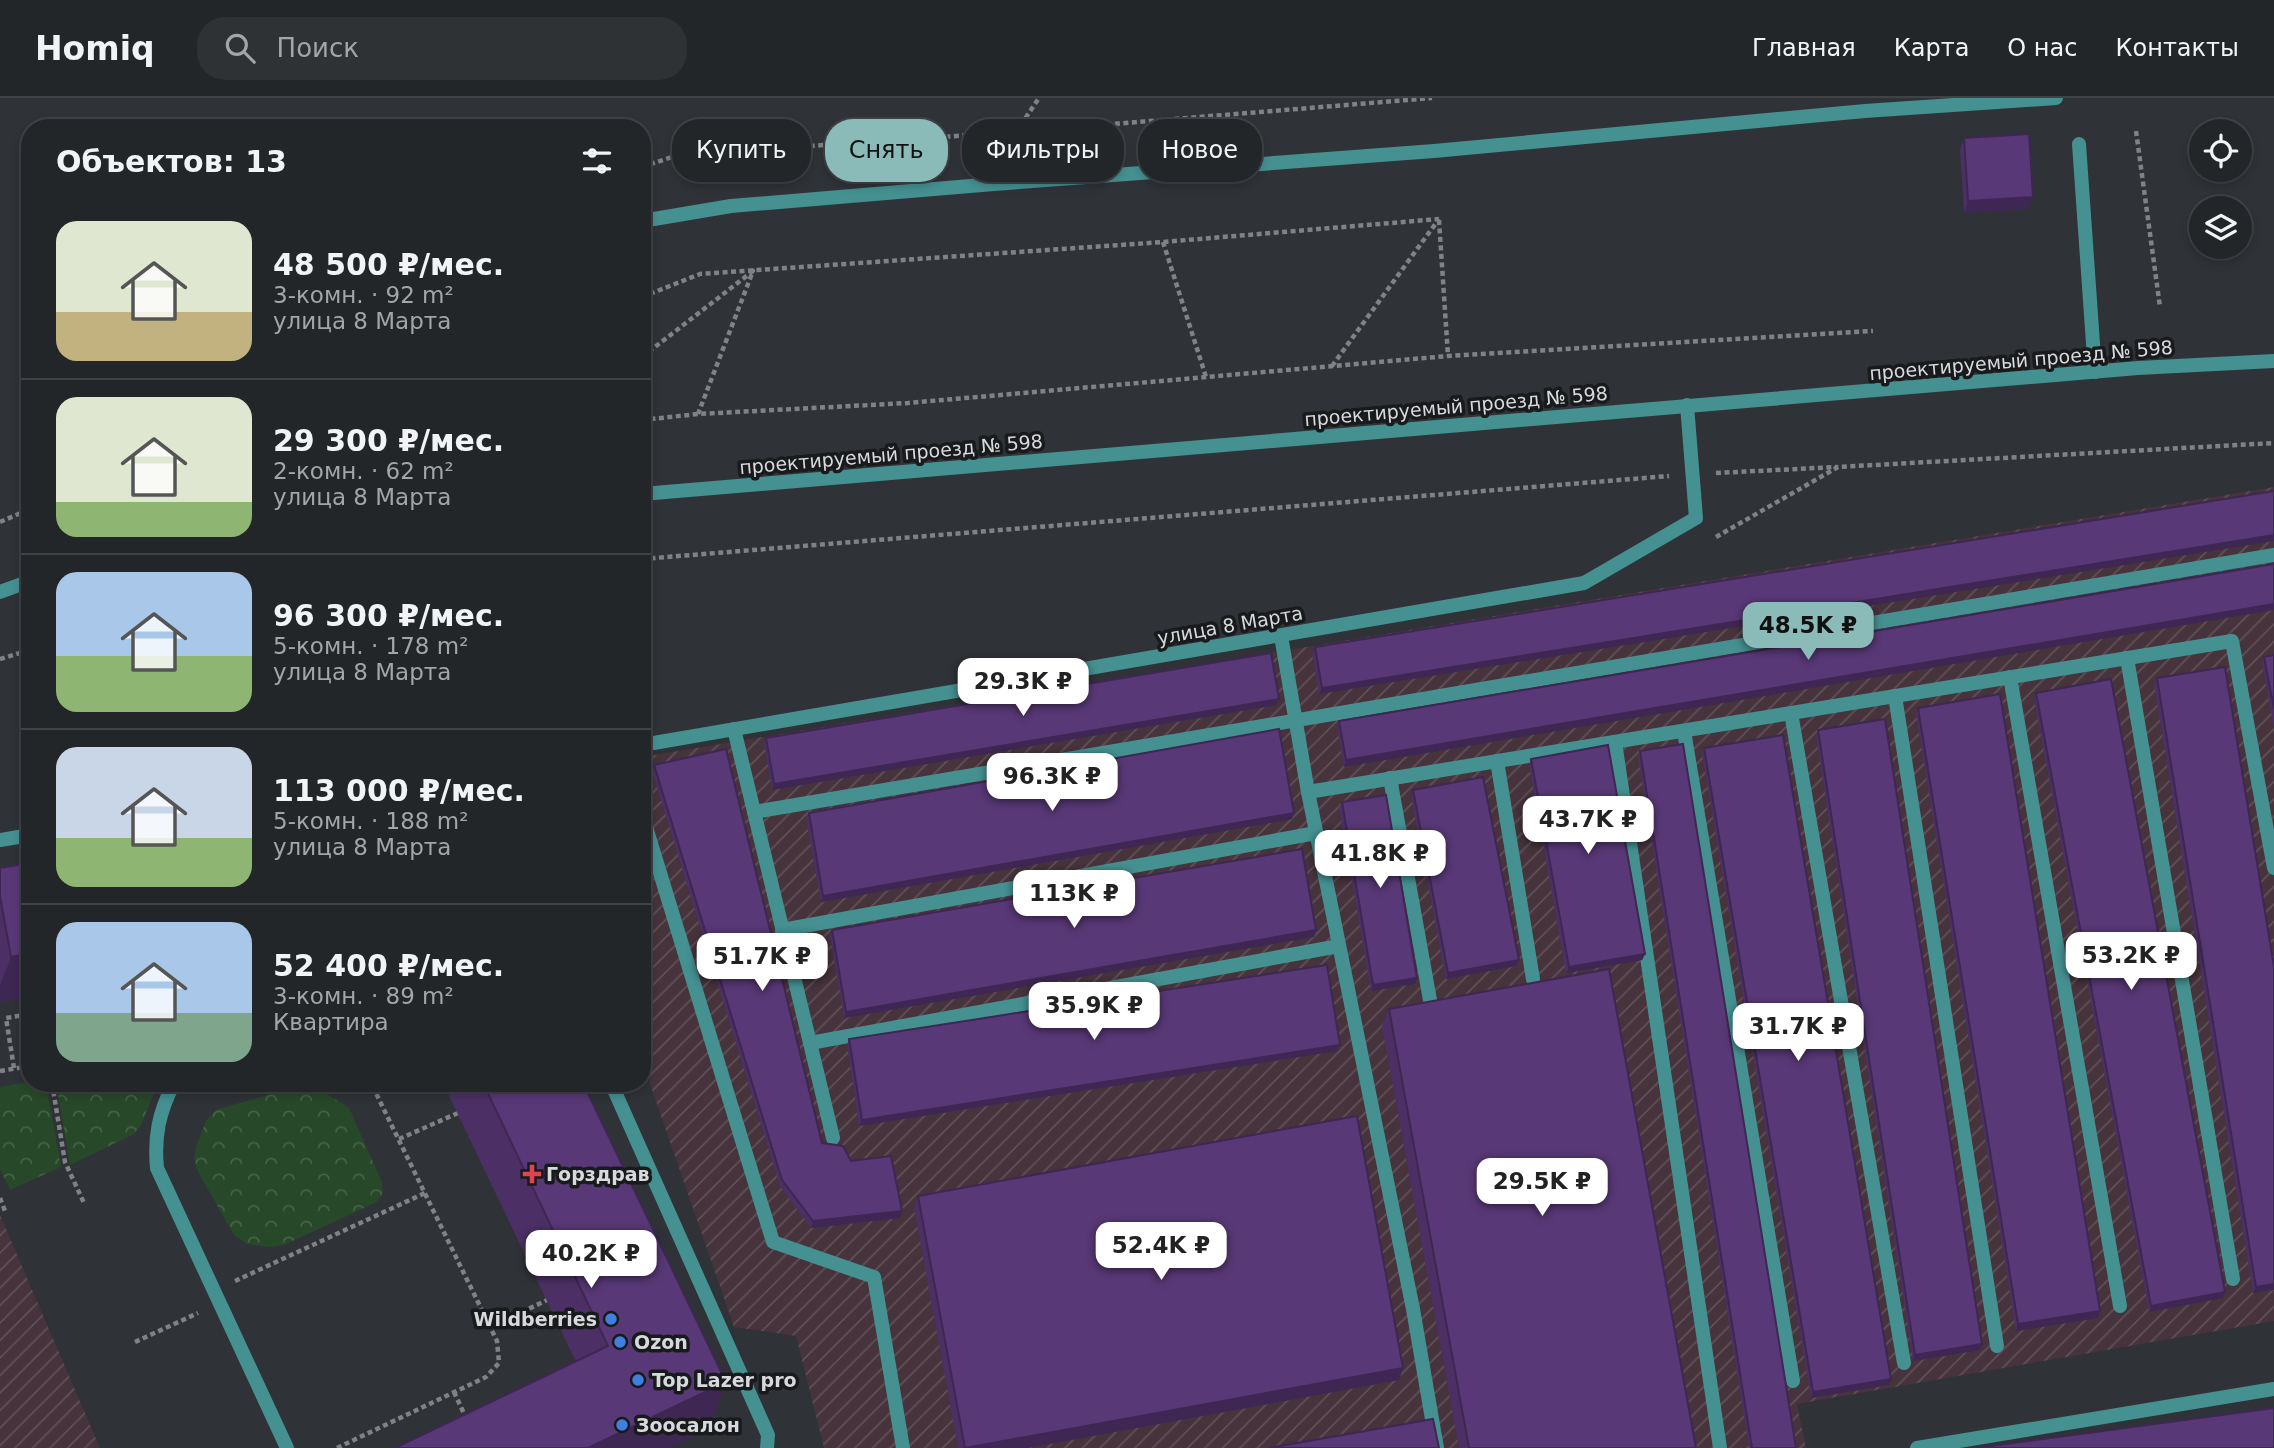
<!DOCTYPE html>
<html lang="ru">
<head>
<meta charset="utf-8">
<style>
  :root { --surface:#232629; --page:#2f3235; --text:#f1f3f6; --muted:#a3a5a8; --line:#404346; --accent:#8bbbb9 }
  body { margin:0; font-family:"DejaVu Sans",sans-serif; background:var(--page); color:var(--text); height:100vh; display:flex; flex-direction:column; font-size:26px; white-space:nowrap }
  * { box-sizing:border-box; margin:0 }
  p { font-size:23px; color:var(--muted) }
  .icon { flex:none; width:38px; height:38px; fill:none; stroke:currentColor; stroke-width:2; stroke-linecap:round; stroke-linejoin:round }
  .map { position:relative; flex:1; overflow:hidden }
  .drawer { position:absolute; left:21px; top:21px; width:630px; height:973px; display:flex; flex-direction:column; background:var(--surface); border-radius:28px; box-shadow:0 4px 10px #0003,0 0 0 2px var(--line) }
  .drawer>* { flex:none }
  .banner { position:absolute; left:672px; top:21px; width:665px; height:63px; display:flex; gap:14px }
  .tools { position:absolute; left:2189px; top:21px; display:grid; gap:14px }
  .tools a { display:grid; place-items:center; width:63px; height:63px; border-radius:50%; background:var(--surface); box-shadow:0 4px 10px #0003,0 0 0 2px var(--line); font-size:35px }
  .price { position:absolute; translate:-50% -60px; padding:0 16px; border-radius:14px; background:#fff; color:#222; font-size:23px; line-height:46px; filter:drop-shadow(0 2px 4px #0008) }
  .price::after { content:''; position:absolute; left:50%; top:42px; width:21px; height:16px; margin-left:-10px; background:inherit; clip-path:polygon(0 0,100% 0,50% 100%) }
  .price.on { background:var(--accent); color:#111 }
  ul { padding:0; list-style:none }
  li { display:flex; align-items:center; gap:21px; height:175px; padding:0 35px }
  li+li { border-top:2px solid var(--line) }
  li span { display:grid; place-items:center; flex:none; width:196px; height:140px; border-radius:21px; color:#555 }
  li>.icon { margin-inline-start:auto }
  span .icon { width:84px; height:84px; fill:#fffc; stroke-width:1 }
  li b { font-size:30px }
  h2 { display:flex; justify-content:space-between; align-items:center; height:84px; padding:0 35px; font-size:30px }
  .chip { padding:0 24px; border-radius:28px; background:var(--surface); box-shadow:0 4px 10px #0003,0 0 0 2px var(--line); font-size:24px; line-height:63px }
  .chip.on { background:var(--accent); color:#111 }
  header { display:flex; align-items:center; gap:42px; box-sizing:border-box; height:98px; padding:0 35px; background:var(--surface); border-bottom:2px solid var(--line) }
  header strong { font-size:33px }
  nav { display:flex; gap:38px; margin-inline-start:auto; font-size:24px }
  .search { width:490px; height:63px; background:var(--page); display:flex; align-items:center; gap:18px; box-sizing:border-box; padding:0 24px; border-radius:28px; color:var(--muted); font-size:26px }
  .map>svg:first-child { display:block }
  .industrial { fill:url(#industrial-furrows) }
  .park { fill:url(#park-crowns) }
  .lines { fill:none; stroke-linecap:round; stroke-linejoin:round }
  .path { stroke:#808287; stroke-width:4.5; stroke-dasharray:5 3.5; stroke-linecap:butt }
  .service { stroke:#459091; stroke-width:14 }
  .minor { stroke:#459091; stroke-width:14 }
  .tertiary { stroke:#459091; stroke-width:14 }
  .wall { fill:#4c3065 }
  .shaded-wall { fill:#3e2753 }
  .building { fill:#583876; stroke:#3e2753; stroke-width:2 }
  .health-dot { fill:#e0444e; stroke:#181a1c; stroke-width:2.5 }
  .shop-dot { fill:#3f7fe0; stroke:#181a1c; stroke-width:2.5 }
  .labels { text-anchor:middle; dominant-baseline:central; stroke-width:7; stroke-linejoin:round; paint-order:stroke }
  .street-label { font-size:19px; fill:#d7d9dc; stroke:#181a1c }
  .poi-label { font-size:19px; font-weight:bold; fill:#d7d9dc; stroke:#181a1c; text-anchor:start }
</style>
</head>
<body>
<header>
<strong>Homiq</strong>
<div class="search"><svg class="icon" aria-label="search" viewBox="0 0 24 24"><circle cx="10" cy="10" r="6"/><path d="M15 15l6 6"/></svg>Поиск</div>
<nav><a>Главная</a><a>Карта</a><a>О нас</a><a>Контакты</a></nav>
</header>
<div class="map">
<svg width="2274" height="1350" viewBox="0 0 2274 1350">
  <defs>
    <pattern id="industrial-furrows" width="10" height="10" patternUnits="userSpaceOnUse" patternTransform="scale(1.75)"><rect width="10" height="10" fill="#46333b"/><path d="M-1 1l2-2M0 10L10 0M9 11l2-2" fill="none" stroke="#605057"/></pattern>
    <pattern id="park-crowns" width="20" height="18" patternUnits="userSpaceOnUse" patternTransform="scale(1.75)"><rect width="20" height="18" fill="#284929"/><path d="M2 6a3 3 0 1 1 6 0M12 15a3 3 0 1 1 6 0" fill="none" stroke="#466347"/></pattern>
  </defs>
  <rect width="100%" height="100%" fill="#2f3237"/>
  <!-- industrial -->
  <g class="industrial">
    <path d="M2274,389V1223L1797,1306L1806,1350H824L796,1238L734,1229L642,963V659Z"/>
    <path d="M0,1117L100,1350H0Z"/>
  </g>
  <!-- park -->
  <g class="park">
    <path d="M30,984L46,985L61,1069L10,1092L0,1071V989Z"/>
    <path d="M56,985H155L156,990L141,1027L134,1036L70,1067Z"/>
    <path d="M298,988L324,994L349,1010L382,1084L383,1095L377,1104L284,1147L270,1149L247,1146L234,1137L198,1074L194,1060L197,1046L206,1023L216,1012Z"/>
  </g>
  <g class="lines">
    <!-- path -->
    <g class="path">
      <path d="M2136,33L2160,209"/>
      <path d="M1016,34L1039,0"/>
      <path d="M642,69L678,57L1015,34L1432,0"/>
      <path d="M1439,122L1448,258"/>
      <path d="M1163,144L1206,279"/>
      <path d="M642,199L700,176L1163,144L1439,121"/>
      <path d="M642,259L753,173L698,316"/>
      <path d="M1332,268L1439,121"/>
      <path d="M642,322L698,316L908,305L1448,258L1873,233"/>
      <path d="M1716,375L1837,369"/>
      <path d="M0,424L30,411"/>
      <path d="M1716,439L1838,369L2274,345"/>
      <path d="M642,461L1669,378"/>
      <path d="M0,561L30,552"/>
      <path d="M14,970L6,920L30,916"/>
      <path d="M0,973L30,968"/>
      <path d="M52,985L65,1064L84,1105"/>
      <path d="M399,1041L458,1015"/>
      <path d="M0,1100L5,1113"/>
      <path d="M235,1183L425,1095"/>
      <path d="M491,1229L547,1202"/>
      <path d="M135,1244L198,1215"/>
      <path d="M454,1294L467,1322"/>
      <path d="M337,1350L486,1279L499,1265L497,1243L371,985"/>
    </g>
    <!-- service -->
    <g class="service">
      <path d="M2079,46L2095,274"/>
      <path d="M642,123L731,108L994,86L1434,53L1865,13L2056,0"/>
      <path d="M1281,538L1308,694L1413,1211L1437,1350"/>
      <path d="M2127,560L2233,1181"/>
      <path d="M2010,579L2120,1208"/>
      <path d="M1895,598L1997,1248"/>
      <path d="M1791,615L1904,1265"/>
      <path d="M734,631L833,1040"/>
      <path d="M1684,633L1793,1283"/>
      <path d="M1615,644L1720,1350"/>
      <path d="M1497,663L1533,881"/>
      <path d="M1390,680L1430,902"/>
      <path d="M1308,694L2232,543L2274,770"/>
      <path d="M754,714L2274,457"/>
      <path d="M642,716L773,1144L874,1179L903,1350"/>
      <path d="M782,832L1316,735"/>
      <path d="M810,945L1339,848"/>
      <path d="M174,985C159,1014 154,1038 157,1070L287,1350"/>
      <path d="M611,985L768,1337L767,1350"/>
      <path d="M1917,1350L2274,1291"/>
    </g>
    <!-- minor -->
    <g class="minor">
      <path d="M642,647L1584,485L1696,420L1687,307"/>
      <path d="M0,742L30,737"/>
    </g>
    <!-- tertiary -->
    <g class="tertiary">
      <path d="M642,396L2138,270L2274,263"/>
      <path d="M0,494L30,483"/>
    </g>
  </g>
  <!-- wall -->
  <g class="wall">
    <path d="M1964,40L2028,111L1964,115L1960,52Z"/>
    <path d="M2274,393L1319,596L1312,555L1315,549Z"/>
    <path d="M2274,466L1344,669L1337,629L1339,623Z"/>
    <path d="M2274,557V629L2262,565L2264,559Z"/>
    <path d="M2157,580L2274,869V1192L2253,1195L2154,586Z"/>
    <path d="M2036,595L2225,1194L2223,1200L2149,1214L2034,601Z"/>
    <path d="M1279,601L1276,607L772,692L764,646L766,640Z"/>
    <path d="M1918,610L2100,1213L2098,1220L2016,1233L1916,616Z"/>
    <path d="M1818,632L1980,1252L1913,1263L1816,638Z"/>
    <path d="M1704,650L1889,1287L1811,1300L1702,656Z"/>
    <path d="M1640,653L1796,1350H1749L1638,659Z"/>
    <path d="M1531,661L1645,856L1642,862L1566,875L1529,667Z"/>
    <path d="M654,667L822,1045L851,1063L900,1120L811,1130L780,1088L652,673Z"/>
    <path d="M1413,692L1519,862L1516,868L1446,881L1411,698Z"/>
    <path d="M1342,704L1415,886L1371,893L1339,710Z"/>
    <path d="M809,715L1292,721L821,804L806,721Z"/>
    <path d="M30,765V899L0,904V770Z"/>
    <path d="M832,832L1314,839L844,920L830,838Z"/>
    <path d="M1389,911L1696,1350H1459L1382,929Z"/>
    <path d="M849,941L1337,953L859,1028L847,947Z"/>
    <path d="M443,985H583L726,1284L709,1331L576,1264Z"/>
    <path d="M918,1098L1399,1282L1027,1350H958L914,1110Z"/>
  </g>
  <!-- shaded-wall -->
  <g class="shaded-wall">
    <path d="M2033,99L2028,111L1964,115L1968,103Z"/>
    <path d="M2274,437V443L1319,596L1322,590Z"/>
    <path d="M2274,506V512L1344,669L1346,662Z"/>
    <path d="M1279,601L1276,607L772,692L774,686Z"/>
    <path d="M1294,715L1292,721L821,804L823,798Z"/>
    <path d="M1316,832L1314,839L844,920L846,914Z"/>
    <path d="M30,855V899L0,904V888L11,859Z"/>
    <path d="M1645,856L1642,862L1566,875L1569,869Z"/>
    <path d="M1519,862L1516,868L1446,881L1448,875Z"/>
    <path d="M1417,880L1415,886L1371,893L1373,887Z"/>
    <path d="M1340,947L1337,953L859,1028L862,1022Z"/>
    <path d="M902,1113L900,1120L811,1130L813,1123Z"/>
    <path d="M2274,1186V1192L2253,1195L2256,1189Z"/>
    <path d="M2225,1194L2223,1200L2149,1214L2151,1208Z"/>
    <path d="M2100,1213L2098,1220L2016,1233L2018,1226Z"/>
    <path d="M1982,1246L1980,1252L1913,1263L1915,1257Z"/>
    <path d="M1403,1270L1399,1282L1027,1350H966Z"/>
    <path d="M1891,1281L1889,1287L1811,1300L1813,1294Z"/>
    <path d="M726,1284L709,1331L670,1350H588Z"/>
  </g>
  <!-- building -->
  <g class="building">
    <path d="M2029,36L2033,99L1968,103L1964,40Z"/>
    <path d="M2274,393V437L1322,590L1315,549Z"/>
    <path d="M2274,466V506L1346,662L1339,623Z"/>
    <path d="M1271,555L1279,601L774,686L766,640Z"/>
    <path d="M2274,557V611L2264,559Z"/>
    <path d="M2225,569L2274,869V1186L2256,1189L2157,580Z"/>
    <path d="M2111,581L2225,1194L2151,1208L2036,595Z"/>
    <path d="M2000,596L2100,1213L2018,1226L1918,610Z"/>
    <path d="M1885,621L1982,1246L1915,1257L1818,632Z"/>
    <path d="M1279,631L1294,715L823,798L809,715Z"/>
    <path d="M1783,637L1891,1281L1813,1294L1704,650Z"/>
    <path d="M1683,646L1796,1350H1752L1640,653Z"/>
    <path d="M1608,647L1645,856L1569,869L1531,661Z"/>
    <path d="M726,651L822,1045L843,1048L851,1063L891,1058L902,1113L813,1123L782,1082L654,667Z"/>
    <path d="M1483,679L1519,862L1448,875L1413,692Z"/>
    <path d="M1386,697L1417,880L1373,887L1342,704Z"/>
    <path d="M1302,751L1316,832L846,914L832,832Z"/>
    <path d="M30,765V855L11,859L0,798V770Z"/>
    <path d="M1327,867L1340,947L862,1022L849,941Z"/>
    <path d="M1609,871L1696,1350H1469L1389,911Z"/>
    <path d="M483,985H583L726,1284L588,1350H395L608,1248Z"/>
    <path d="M1357,1018L1403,1270L965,1350L918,1098Z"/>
    <path d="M2274,1310V1350H1977Z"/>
    <path d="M1433,1321L1439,1350H1269Z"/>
  </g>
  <!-- markers -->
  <path class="health-dot" d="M528.5 1065.5h7v7h7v7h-7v7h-7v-7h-7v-7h7z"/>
  <g class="shop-dot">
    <circle cx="611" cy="1221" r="7"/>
    <circle cx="620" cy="1244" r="7"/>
    <circle cx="638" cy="1282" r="7"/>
    <circle cx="622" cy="1327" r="7"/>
  </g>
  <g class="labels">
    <!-- street labels -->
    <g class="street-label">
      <text transform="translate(2021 262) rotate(-5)">проектируемый проезд № 598</text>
      <text transform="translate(1456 308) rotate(-5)">проектируемый проезд № 598</text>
      <text transform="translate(891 356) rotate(-5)">проектируемый проезд № 598</text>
      <text transform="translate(1230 527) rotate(-10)">улица 8 Марта</text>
    </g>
    <!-- poi labels -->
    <g class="poi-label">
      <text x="546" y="1076">Горздрав</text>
      <text x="597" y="1221" text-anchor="end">Wildberries</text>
      <text x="634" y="1244">Ozon</text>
      <text x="652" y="1282">Top Lazer pro</text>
      <text x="636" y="1327">Зоосалон</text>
    </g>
  </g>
</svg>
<div class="tools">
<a><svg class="icon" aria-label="locate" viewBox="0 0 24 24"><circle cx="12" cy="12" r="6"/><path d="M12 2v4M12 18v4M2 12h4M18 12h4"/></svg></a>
<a><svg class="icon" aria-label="layers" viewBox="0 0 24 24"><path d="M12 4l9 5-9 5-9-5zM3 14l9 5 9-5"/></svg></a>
</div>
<b class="price on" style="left:1808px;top:564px">48.5K ₽</b>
<b class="price" style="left:1023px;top:620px">29.3K ₽</b>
<b class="price" style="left:1052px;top:715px">96.3K ₽</b>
<b class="price" style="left:1588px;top:758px">43.7K ₽</b>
<b class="price" style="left:1380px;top:792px">41.8K ₽</b>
<b class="price" style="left:1074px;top:832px">113K ₽</b>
<b class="price" style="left:2131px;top:894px">53.2K ₽</b>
<b class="price" style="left:762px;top:895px">51.7K ₽</b>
<b class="price" style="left:1094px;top:944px">35.9K ₽</b>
<b class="price" style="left:1798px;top:965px">31.7K ₽</b>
<b class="price" style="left:1542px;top:1120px">29.5K ₽</b>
<b class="price" style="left:1161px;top:1184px">52.4K ₽</b>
<b class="price" style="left:591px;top:1192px">40.2K ₽</b>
<div class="banner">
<a class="chip">Купить</a>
<a class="chip on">Снять</a>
<a class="chip">Фильтры</a>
<a class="chip">Новое</a>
</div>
<section class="drawer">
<h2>Объектов: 13<svg class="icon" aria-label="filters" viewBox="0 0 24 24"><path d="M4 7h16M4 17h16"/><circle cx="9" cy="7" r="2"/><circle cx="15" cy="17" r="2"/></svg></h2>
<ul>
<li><span style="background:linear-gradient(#dfe7d0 65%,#c2b280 0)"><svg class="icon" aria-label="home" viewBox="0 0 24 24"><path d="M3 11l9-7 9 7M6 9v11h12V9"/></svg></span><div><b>48 500 ₽/мес.</b><p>3-комн. · 92 m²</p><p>улица 8 Марта</p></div></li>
<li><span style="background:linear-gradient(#dfe7d0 75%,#8fb573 0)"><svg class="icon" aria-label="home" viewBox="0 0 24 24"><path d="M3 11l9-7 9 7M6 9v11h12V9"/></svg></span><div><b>29 300 ₽/мес.</b><p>2-комн. · 62 m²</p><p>улица 8 Марта</p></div></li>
<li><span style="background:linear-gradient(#a9c7e8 60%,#8fb573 0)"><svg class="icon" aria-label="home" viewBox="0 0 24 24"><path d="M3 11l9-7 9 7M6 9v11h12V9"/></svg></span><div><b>96 300 ₽/мес.</b><p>5-комн. · 178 m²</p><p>улица 8 Марта</p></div></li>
<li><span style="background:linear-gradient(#c9d6e8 65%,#8fb573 0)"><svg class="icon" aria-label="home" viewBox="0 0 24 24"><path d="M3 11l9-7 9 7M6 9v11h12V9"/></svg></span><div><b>113 000 ₽/мес.</b><p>5-комн. · 188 m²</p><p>улица 8 Марта</p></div></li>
<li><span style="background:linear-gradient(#a9c7e8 65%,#7fa58c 0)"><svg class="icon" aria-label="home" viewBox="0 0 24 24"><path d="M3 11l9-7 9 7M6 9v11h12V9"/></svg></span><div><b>52 400 ₽/мес.</b><p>3-комн. · 89 m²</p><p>Квартира</p></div></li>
</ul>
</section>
</div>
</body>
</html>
